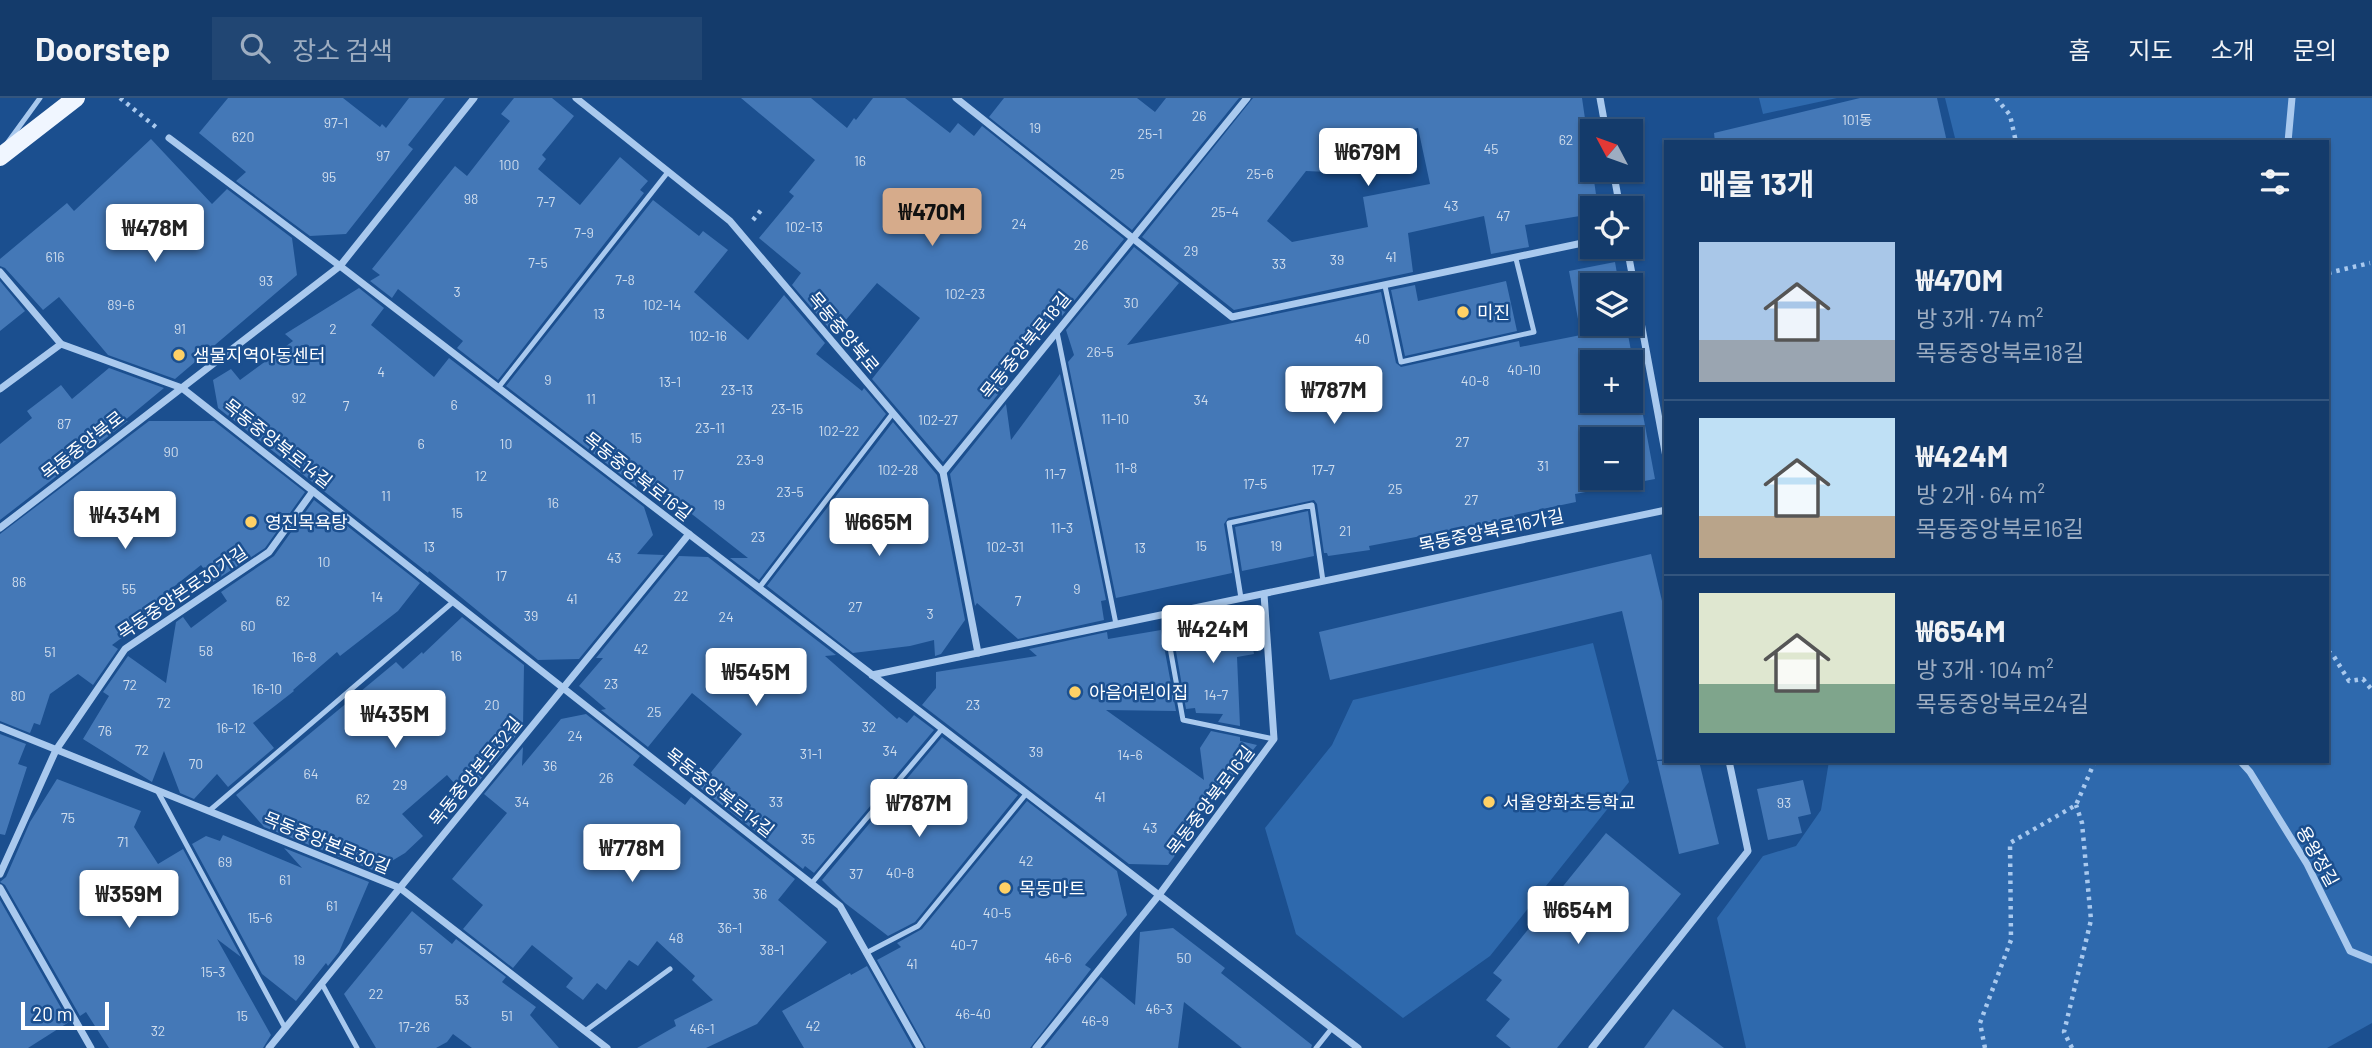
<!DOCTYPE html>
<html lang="ko">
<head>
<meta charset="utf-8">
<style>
  :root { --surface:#143b6b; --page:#214673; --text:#f1f3f6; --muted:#9dadc1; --line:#33557e; --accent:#d6ab8b }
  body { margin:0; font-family:Barlow,"Noto Sans KR",sans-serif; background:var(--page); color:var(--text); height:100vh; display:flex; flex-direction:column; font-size:26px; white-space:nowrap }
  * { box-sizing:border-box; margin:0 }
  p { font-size:23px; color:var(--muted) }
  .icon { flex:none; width:38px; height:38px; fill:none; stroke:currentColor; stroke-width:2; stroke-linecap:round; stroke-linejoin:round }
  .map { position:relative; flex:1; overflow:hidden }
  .side { position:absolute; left:1664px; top:42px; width:665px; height:623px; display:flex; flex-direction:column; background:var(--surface); border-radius:0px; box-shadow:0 2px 5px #0004,0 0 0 2px var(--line) }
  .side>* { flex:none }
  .needle { width:46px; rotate:311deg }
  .buttons { position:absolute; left:1580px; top:21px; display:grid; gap:14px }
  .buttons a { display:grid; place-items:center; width:63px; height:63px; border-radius:0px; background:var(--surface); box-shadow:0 2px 5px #0004,0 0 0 2px var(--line); font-size:35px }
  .scale { position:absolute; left:21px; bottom:18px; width:88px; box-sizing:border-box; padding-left:7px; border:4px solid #fff; border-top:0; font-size:19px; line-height:24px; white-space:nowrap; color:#fff; -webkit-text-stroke:5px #1b4f8f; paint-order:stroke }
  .price { position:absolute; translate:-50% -60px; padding:0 16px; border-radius:7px; background:#fff; color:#222; font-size:23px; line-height:46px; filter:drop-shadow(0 2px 4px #0008) }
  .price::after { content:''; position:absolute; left:50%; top:42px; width:21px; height:16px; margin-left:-10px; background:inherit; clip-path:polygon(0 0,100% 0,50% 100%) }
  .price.current { background:var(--accent); color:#111 }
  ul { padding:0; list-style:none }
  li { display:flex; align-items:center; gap:21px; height:175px; padding:0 35px }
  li+li { border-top:2px solid var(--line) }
  li span { display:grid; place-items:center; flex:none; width:196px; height:140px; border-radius:0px; color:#555 }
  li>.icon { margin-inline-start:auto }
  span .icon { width:84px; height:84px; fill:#fffc; stroke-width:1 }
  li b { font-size:30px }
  h2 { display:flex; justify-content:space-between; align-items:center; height:84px; padding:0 35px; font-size:30px }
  header { display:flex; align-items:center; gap:42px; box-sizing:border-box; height:98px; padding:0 35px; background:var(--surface); border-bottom:2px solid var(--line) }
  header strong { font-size:33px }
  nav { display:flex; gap:38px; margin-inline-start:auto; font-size:24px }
  .search { width:490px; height:63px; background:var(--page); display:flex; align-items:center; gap:18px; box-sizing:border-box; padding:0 24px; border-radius:0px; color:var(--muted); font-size:26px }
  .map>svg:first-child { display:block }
  .green { fill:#2e69ad }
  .building { fill:#4478b7; fill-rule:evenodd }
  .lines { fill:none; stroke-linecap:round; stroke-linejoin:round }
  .path { stroke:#a9c9ee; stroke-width:4.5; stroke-dasharray:3.5 5; stroke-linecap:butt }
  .service { stroke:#a9c9ee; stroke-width:5 }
  .minor { stroke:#a9c9ee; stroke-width:7 }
  .primary { stroke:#f0f6ff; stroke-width:18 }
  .poi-dot { fill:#ffd166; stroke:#1b4f8f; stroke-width:2.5 }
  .labels { text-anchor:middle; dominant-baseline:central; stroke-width:5; stroke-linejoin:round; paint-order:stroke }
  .number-label { font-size:14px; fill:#d0dded }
  .poi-label { font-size:18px; fill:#fff; stroke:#1b4f8f; text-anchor:start }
  .street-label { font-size:18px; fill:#fff; stroke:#1b4f8f }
</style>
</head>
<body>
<header>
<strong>Doorstep</strong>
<div class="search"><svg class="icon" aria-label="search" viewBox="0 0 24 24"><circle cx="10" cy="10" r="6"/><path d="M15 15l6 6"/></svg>장소 검색</div>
<nav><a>홈</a><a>지도</a><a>소개</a><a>문의</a></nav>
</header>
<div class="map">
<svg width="2372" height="950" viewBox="0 0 2372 950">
  <rect width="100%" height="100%" fill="#1b4f8f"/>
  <!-- green -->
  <g class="green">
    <path d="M1759,0H1837L1763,16Z"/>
    <path d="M1945,0H2372V925L2327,950H1746L1717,820L1763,758L1796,748L1821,712L1829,663H2328V44H1956Z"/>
    <path d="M1593,545L1629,684L1490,858L1403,920L1296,836L1265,730L1332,647L1353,602Z"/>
  </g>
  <!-- building -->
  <g class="building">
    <path d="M228,0H343L380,29L382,26L386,30L409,0H445L408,47L413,51L346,136L310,138L236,83L246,74L199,35Z"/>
    <path d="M514,0H552L574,18L542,57L546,61L538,71L580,107L620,59L648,83L640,92L644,95L498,282L457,250L463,243L398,191L392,200L370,183L380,177L372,171L455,68L467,78L510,23L501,16Z"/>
    <path d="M741,0H811L847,30L854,20L856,22L873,0H905L950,35L958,25L974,38L982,28L1124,141L1062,218L1058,206L1002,276L1004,289L943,364L872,281L920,220L877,185L834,236L792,187L801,175L759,140L794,98L789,94L815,62Z"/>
    <path d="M1004,0H1137L1155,14L1166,0H1239L1132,132L989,19Z"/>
    <path d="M1253,0H1582L1598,110H1592V116L1525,127L1529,149L1491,156L1484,118L1408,135L1413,174L1234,212L1142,139ZM1418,30L1430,86L1363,99L1368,129L1292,144L1267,123L1306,73L1328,74L1353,43Z"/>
    <path d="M1860,0H1937L1947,44H1715L1714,35Z"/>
    <path d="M151,41L212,106L227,91L292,140L297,177L175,281L108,257L59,199L43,212L5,170L0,168V161L67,105L74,113Z"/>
    <path d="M653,102L699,138L703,133L728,152L694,194L748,242L784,197L825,245L816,256L862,293L864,290L886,316L759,482L730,460H748L679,406L677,409L632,371L637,389L506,288Z"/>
    <path d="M1134,149L1179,185L1127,247L1381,194L1396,265L1401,269L1519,243L1520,249L1581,237L1569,173L1615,164L1619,187H1592V226H1626L1655,381L1575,396L1576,404L1514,417L1515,420L1369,448L1370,452L1328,458L1327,455H1324L1317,406L1314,402L1228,420L1224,426L1232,475L1116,500L1068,264L1074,257L1066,232ZM1592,264H1631V303H1592ZM1592,341H1631V380H1592Z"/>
    <path d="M0,183L25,213L0,233Z"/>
    <path d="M1506,183L1517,233L1405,258L1391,192L1415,187L1418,203Z"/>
    <path d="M359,190L384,210L371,227L434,279L449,260L644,409L653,437L637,456L664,457L579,561L538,562L429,473L428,475L218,310L213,282L231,271L240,282L293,243L285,236Z"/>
    <path d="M109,270L164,290L124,323H128L0,422V346L32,320L27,313L61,287L72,301Z"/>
    <path d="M1060,276L1106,502L1101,503L1104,522L1018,541L977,505L975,508L950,376L1006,306L1011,342Z"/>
    <path d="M149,323H214L305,394L265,450L213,484L201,467L166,495L172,503L112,547L118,551L93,587L78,576L50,596L40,627L34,625L30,635L0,623V436Z"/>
    <path d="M893,324L937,377L965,522L941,556L935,558L934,542L910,548L853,555L767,488Z"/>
    <path d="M314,402L420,485L398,513L340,558L337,554L293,592L294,593L253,625L274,650L228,689L217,676L194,701L180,695L164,653L152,684L83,641L109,598L103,594L128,558L166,585L176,524L183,519L191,530L227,503L221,494L274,458Z"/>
    <path d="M1308,413L1314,458L1242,473L1235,429Z"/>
    <path d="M1651,456L1666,520V661L1657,662L1622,513L1330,582L1319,534Z"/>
    <path d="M679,458L708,459L836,557L825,558L897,621L899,619L907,625L914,617L934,632L814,775L805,768L803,771L699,689L742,636L692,595L648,649L601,612L606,611L579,588L603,560H596Z"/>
    <path d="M1246,516L1254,556L1237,559L1240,628L1218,624L1223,616L1196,615L1195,610L1186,611L1172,530Z"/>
    <path d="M462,519L524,567L523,629L475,688L467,682L460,692L447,677L402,716L423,738L405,755L375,773L264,729L236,697L396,564L403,571L422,554L423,556Z"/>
    <path d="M1161,532L1176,613L1106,612L1204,682L1200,650L1211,633L1240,639V643L1257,647L1182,741L1185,744L1168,767L1129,766L922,607L936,590V574L1037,558L1029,551L1107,534L1108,541Z"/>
    <path d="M586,616L640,658L633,667L685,707L691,699L795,781L778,802L827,844L757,926L706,950H637L676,928L674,922L713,902L692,882L695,878L657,843L638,868L629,862L606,892L597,885L583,902L566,889L573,880L532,847L513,870L463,831L483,807L452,781L507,715L484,696L523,649L522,668L561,621Z"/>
    <path d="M0,636L26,646L18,666L27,669L5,737L0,736Z"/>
    <path d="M942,639L1018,697L915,824L888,838L845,805L822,782Z"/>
    <path d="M1657,663H1699L1719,746L1679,756Z"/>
    <path d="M57,681L141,713L134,729L158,766L183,751L241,859L217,841L271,937L263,950H109L86,914L80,918L5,787L0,784L6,779L30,724Z"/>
    <path d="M1803,682L1811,716L1798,719L1802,735L1768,742L1757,691Z"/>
    <path d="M1027,703L1117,773L1127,817L1085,867L1091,871L1030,950H926L877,862L901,849L897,845L922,831Z"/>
    <path d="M1606,735L1681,796L1557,950H1511L1496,938L1510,921L1486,902L1502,882L1493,875Z"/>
    <path d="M223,737L302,770L284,750L369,784L339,854L328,868L326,865L296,903L262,876L192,746L206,738L220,743Z"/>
    <path d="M0,802L69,924L28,950H0Z"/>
    <path d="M412,813L452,846L456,841L506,879L502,884L536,909L530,917L559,950H472L453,936L447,944L436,950H376L344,896Z"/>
    <path d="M1173,830L1225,870L1221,875L1312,947L1311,950H1242L1184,904L1178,950H1044L1101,879L1135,907L1140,834Z"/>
    <path d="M867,868L913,950H804L782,913L850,875L851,877Z"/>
    <path d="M1673,911L1724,950H1644Z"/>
  </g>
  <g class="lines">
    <!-- path -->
    <g class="path">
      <path d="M120,0L157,30"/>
      <path d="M1996,0L2010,17L2016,44"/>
      <path d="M753,122L762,111"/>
      <path d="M2328,175L2370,165"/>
      <path d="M2328,553L2333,557L2349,583L2363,581L2372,592"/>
      <path d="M1985,950L1980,925L2011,842L2010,745L2076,707L2095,663"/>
      <path d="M2072,950L2064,934L2091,822L2082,725L2076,707"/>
    </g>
    <!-- service -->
    <g class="service">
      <path d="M8,44L40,0"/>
      <path d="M1385,188L1401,264L1534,234L1516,161"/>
      <path d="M1057,234L1116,526"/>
      <path d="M498,290L668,74"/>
      <path d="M759,490L893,315"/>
      <path d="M1241,500L1229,425L1312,407L1323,483"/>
      <path d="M1164,516L1183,622L1274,641"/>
      <path d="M157,692L285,930"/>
      <path d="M209,713L453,504"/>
      <path d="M811,786L942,631"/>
      <path d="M866,855L918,828L1026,696"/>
      <path d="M322,886L357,950"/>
      <path d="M585,933L670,871"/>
      <path d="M1316,950L1332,930"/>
    </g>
    <!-- minor -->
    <g class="minor">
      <path d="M576,0L730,123L943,374L978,555"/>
      <path d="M956,0L1232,219L1592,143"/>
      <path d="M1600,0L1606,33"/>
      <path d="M169,40L340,168L1358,950"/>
      <path d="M2288,44L2292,0"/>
      <path d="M1613,72L1620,110"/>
      <path d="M1627,149L1666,359"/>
      <path d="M0,174L61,246L182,290L840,808L920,950"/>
      <path d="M0,291L61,246"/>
      <path d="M943,374L1247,0"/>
      <path d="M0,430L340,168L474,0"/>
      <path d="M872,577L1666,412"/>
      <path d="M0,629L400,790L607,950"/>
      <path d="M2240,663L2250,674L2307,766L2350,853L2372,862"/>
      <path d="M0,776L56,652L125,551L269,454L313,393"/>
      <path d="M0,790L91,950"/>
      <path d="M269,950L689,436"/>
      <path d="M1036,950L1159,797L1274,641L1264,496"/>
      <path d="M1592,950L1748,753L1729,663"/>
    </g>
    <!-- primary -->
    <path class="primary" d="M0,59L76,0"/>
  </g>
  <!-- markers -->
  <g class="poi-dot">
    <circle cx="1463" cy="214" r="7"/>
    <circle cx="179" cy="257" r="7"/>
    <circle cx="251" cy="424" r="7"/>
    <circle cx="1075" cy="594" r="7"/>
    <circle cx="1489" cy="704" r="7"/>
    <circle cx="1005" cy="790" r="7"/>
  </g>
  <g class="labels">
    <!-- number labels -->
    <g class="number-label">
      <text x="1199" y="17">26</text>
      <text x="1857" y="21">101동</text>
      <text x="336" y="24">97-1</text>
      <text x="1035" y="29">19</text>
      <text x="1150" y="35">25-1</text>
      <text x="243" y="38">620</text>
      <text x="1566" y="41">62</text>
      <text x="1491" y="50">45</text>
      <text x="383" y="57">97</text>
      <text x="860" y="62">16</text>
      <text x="509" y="66">100</text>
      <text x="1117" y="75">25</text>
      <text x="1260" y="75">25-6</text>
      <text x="329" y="78">95</text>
      <text x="471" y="100">98</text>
      <text x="546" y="103">7-7</text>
      <text x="1451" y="107">43</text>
      <text x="1225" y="113">25-4</text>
      <text x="1503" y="117">47</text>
      <text x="1019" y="125">24</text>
      <text x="804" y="128">102-13</text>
      <text x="584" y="134">7-9</text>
      <text x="1081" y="146">26</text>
      <text x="1191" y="152">29</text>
      <text x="55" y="158">616</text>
      <text x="1391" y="158">41</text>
      <text x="1337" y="161">39</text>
      <text x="538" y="164">7-5</text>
      <text x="1279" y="165">33</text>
      <text x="625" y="181">7-8</text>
      <text x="266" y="182">93</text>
      <text x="457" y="193">3</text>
      <text x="965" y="195">102-23</text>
      <text x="1131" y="204">30</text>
      <text x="121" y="206">89-6</text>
      <text x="662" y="206">102-14</text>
      <text x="599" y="215">13</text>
      <text x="180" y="230">91</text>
      <text x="333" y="230">2</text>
      <text x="708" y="237">102-16</text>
      <text x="1362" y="240">40</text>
      <text x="1100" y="253">26-5</text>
      <text x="1524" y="271">40-10</text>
      <text x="381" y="273">4</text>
      <text x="548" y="281">9</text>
      <text x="1475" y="282">40-8</text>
      <text x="670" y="283">13-1</text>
      <text x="737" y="291">23-13</text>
      <text x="299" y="299">92</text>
      <text x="591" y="300">11</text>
      <text x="1201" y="301">34</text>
      <text x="454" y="306">6</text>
      <text x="346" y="307">7</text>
      <text x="787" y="310">23-15</text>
      <text x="1115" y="320">11-10</text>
      <text x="938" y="321">102-27</text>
      <text x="64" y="325">87</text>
      <text x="710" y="329">23-11</text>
      <text x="839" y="332">102-22</text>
      <text x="636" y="339">15</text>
      <text x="1462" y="343">27</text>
      <text x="421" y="345">6</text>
      <text x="506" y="345">10</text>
      <text x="171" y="353">90</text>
      <text x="750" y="361">23-9</text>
      <text x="1543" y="367">31</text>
      <text x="1126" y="369">11-8</text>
      <text x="898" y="371">102-28</text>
      <text x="1323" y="371">17-7</text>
      <text x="1055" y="375">11-7</text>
      <text x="678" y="376">17</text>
      <text x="481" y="377">12</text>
      <text x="1255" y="385">17-5</text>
      <text x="1395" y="390">25</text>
      <text x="790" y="393">23-5</text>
      <text x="386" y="397">11</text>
      <text x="1471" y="401">27</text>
      <text x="553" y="404">16</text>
      <text x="719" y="406">19</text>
      <text x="457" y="414">15</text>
      <text x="1062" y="429">11-3</text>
      <text x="1345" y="432">21</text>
      <text x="758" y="438">23</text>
      <text x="1201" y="447">15</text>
      <text x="1276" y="447">19</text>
      <text x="429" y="448">13</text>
      <text x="1005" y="448">102-31</text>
      <text x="1140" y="449">13</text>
      <text x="614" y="459">43</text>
      <text x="324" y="463">10</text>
      <text x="501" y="477">17</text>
      <text x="19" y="483">86</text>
      <text x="129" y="490">55</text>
      <text x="1077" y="490">9</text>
      <text x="681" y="497">22</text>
      <text x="377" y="498">14</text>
      <text x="572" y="500">41</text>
      <text x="283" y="502">62</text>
      <text x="1018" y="502">7</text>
      <text x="855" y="508">27</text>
      <text x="930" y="515">3</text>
      <text x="531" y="517">39</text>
      <text x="726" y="518">24</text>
      <text x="248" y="527">60</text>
      <text x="641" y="550">42</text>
      <text x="206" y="552">58</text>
      <text x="50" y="553">51</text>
      <text x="456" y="557">16</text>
      <text x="304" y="558">16-8</text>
      <text x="611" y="585">23</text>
      <text x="130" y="586">72</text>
      <text x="267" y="590">16-10</text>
      <text x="1216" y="596">14-7</text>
      <text x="18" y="597">80</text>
      <text x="164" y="604">72</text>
      <text x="492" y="606">20</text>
      <text x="973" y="606">23</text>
      <text x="654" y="613">25</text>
      <text x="869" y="628">32</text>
      <text x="231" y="629">16-12</text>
      <text x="105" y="632">76</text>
      <text x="575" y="637">24</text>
      <text x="142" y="651">72</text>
      <text x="890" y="652">34</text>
      <text x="1036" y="653">39</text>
      <text x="811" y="655">31-1</text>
      <text x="1130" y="656">14-6</text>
      <text x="196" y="665">70</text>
      <text x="550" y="667">36</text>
      <text x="311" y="675">64</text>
      <text x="606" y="679">26</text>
      <text x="400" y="686">29</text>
      <text x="1100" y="698">41</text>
      <text x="363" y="700">62</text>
      <text x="522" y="703">34</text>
      <text x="776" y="703">33</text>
      <text x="1784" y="704">93</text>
      <text x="68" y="719">75</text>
      <text x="1150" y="729">43</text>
      <text x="808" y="740">35</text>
      <text x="123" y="743">71</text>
      <text x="1026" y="762">42</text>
      <text x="225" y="763">69</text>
      <text x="900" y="774">40-8</text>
      <text x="856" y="775">37</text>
      <text x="285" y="781">61</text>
      <text x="760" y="795">36</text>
      <text x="332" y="807">61</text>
      <text x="997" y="814">40-5</text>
      <text x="260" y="819">15-6</text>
      <text x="730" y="829">36-1</text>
      <text x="676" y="839">48</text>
      <text x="964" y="846">40-7</text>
      <text x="426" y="850">57</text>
      <text x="772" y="851">38-1</text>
      <text x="1058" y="859">46-6</text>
      <text x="1184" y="859">50</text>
      <text x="299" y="861">19</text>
      <text x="912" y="865">41</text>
      <text x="213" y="873">15-3</text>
      <text x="376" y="895">22</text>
      <text x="462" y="901">53</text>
      <text x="1159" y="910">46-3</text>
      <text x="973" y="915">46-40</text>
      <text x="242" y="917">15</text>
      <text x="507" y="917">51</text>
      <text x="1095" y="922">46-9</text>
      <text x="813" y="927">42</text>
      <text x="414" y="928">17-26</text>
      <text x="702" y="930">46-1</text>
      <text x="158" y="932">32</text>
    </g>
    <!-- poi labels -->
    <g class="poi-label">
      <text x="1477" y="214">미진</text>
      <text x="193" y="257">샘물지역아동센터</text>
      <text x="265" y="424">영진목욕탕</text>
      <text x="1089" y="594">아음어린이집</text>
      <text x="1503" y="704">서울양화초등학교</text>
      <text x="1019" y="790">목동마트</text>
    </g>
    <!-- street labels -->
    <g class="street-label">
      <text transform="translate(844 234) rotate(50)">목동중앙북로</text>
      <text transform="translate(1025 247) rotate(-51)">목동중앙북로18길</text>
      <text transform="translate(278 345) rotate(38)">목동중앙북로14길</text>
      <text transform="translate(82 347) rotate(-38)">목동중앙북로</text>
      <text transform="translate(638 378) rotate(38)">목동중앙북로16길</text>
      <text transform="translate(1491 432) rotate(-12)">목동중앙북로16가길</text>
      <text transform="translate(182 494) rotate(-34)">목동중앙본로30가길</text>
      <text transform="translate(475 673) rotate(-51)">목동중앙본로32길</text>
      <text transform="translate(720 694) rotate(38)">목동중앙북로14길</text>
      <text transform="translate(1210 702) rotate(-53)">목동중앙북로16길</text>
      <text transform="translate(327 744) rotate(22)">목동중앙본로30길</text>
      <text transform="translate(2318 758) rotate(61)">용왕정길</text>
    </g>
  </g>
</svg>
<div class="buttons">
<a><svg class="needle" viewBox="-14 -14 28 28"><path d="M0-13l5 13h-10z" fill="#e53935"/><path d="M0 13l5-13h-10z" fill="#9dadc1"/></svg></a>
<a><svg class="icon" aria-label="locate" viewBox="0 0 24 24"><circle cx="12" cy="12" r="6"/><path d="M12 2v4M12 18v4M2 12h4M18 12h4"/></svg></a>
<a><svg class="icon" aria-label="layers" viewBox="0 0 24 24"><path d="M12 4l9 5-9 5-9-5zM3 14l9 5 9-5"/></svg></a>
<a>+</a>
<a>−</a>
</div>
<div class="scale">20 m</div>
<b class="price" style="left:1368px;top:90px">₩679M</b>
<b class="price current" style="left:932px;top:150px">₩470M</b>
<b class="price" style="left:155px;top:166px">₩478M</b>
<b class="price" style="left:1334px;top:328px">₩787M</b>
<b class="price" style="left:125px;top:453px">₩434M</b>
<b class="price" style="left:879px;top:460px">₩665M</b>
<b class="price" style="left:1213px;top:567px">₩424M</b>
<b class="price" style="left:756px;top:610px">₩545M</b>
<b class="price" style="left:395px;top:652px">₩435M</b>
<b class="price" style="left:919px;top:741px">₩787M</b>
<b class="price" style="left:632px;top:786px">₩778M</b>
<b class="price" style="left:129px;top:832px">₩359M</b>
<b class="price" style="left:1578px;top:848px">₩654M</b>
<section class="side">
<h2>매물 13개<svg class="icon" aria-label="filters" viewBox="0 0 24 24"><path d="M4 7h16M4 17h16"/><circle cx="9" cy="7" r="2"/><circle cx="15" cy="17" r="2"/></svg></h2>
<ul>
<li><span style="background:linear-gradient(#a9c7e8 70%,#9aa5b1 0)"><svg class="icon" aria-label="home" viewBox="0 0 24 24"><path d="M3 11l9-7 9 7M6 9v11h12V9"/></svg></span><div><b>₩470M</b><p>방 3개 · 74 m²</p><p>목동중앙북로18길</p></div></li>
<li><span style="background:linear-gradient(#bfe0f5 70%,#b9a48a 0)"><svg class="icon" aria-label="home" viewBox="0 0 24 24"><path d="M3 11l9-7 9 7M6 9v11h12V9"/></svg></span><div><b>₩424M</b><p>방 2개 · 64 m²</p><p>목동중앙북로16길</p></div></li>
<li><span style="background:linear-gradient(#dfe7d0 65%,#7fa58c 0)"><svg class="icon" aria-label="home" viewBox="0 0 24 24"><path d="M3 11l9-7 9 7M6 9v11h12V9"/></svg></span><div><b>₩654M</b><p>방 3개 · 104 m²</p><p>목동중앙북로24길</p></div></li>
</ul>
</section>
</div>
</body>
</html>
